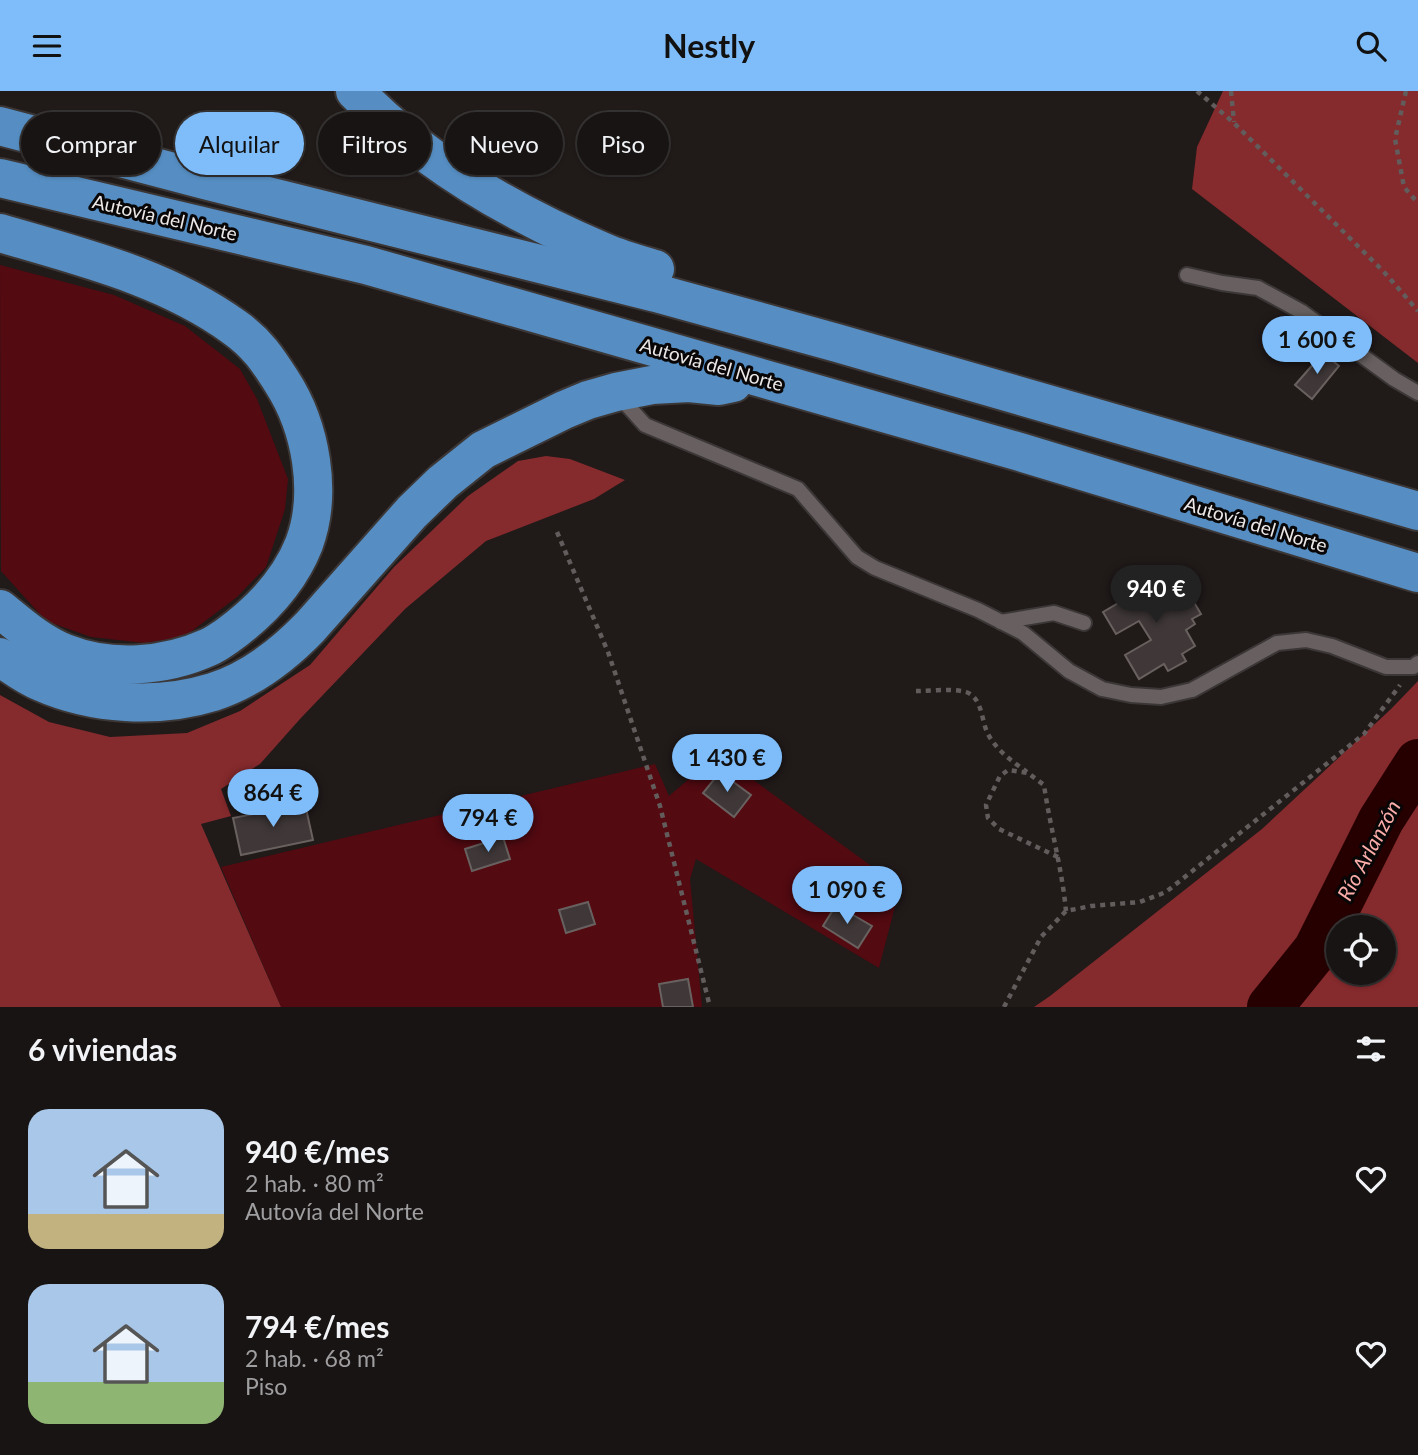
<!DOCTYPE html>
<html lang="es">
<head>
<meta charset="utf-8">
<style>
  :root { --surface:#181413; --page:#252121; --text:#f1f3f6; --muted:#9f9ea0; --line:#363333; --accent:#7fbdfa }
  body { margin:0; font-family:Lato,sans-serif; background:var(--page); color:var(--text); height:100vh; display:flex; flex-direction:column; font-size:26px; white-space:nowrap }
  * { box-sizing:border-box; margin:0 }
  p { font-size:23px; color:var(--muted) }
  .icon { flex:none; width:38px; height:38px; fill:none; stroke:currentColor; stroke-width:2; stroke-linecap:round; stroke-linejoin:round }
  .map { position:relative; height:916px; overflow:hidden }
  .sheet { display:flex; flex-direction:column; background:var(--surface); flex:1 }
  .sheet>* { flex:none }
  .top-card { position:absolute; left:21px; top:21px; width:700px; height:63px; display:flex; gap:14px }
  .tools { position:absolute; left:1326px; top:824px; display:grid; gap:14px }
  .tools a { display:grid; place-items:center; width:70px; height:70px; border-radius:50%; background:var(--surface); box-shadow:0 2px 5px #0004,0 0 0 2px var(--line); font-size:35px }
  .price { position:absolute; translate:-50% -60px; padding:0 16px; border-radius:24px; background:var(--accent); color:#111; font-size:23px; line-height:46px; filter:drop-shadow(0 2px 4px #0008) }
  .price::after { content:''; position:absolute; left:50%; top:42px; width:21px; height:16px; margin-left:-10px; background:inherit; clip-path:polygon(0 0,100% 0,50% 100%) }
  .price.selected { background:#222; color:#fff }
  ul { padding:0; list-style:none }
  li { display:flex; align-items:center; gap:21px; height:175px; padding:0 28px }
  li span { display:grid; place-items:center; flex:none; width:196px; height:140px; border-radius:21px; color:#555 }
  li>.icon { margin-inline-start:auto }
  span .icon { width:84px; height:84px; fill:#fffc; stroke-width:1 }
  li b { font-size:30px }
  h2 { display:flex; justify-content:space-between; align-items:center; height:84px; padding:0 28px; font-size:30px }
  .tag { padding:0 24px; border-radius:32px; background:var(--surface); box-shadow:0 2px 5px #0004,0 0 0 2px var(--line); font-size:24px; line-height:63px }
  .tag.selected { background:var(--accent); color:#111 }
  header { display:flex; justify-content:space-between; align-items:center; height:91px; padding:0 28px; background:var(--accent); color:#111; font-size:32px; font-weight:700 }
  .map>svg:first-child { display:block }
  .green { fill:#530a11 }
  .forest { fill:#852a2d; fill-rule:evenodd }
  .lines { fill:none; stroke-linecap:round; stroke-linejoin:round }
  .river { stroke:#260001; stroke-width:46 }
  .building { fill:#403838; stroke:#696160; stroke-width:2 }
  .lane-casing { stroke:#3c3737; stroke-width:18 }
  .highway-casing { stroke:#3c3737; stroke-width:42 }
  .path { stroke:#625d5c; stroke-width:4.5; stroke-dasharray:5 5; stroke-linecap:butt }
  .lane { stroke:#686060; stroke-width:14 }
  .highway { stroke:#568ec3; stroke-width:38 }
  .labels { text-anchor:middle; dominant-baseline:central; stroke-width:6; stroke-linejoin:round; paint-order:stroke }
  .street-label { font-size:19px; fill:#ede8e8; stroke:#080606 }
  .water-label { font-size:21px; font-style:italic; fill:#faaca8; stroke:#080606 }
</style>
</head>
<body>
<header><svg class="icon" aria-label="menu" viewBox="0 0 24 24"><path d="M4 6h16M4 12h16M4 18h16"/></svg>Nestly<svg class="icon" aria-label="search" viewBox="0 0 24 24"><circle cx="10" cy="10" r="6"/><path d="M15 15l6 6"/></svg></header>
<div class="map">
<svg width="1418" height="916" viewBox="0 0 1418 916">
  <rect width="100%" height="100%" fill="#201a19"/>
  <!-- green -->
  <g class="green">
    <path d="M0,174L114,204L185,235L240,278L257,308L288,388L285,418L266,476L237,506L184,546L144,552L91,546L46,530L1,480Z"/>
    <path d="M718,663L900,796L879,877L696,768L690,788L702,916H281L221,776L655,673L669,705Z"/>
  </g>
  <!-- forest -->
  <g class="forest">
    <path d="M1223,0H1418V272L1192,98L1197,56Z"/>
    <path d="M546,365L570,368L625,389L594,408L486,450L405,518L300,628L260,673L221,698L231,725L201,733L281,916H0V604L49,631L110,646L187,642L240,620L310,574L394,476L468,405L518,370Z"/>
    <path d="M1418,590V916H1034L1050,905L1262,738L1391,618ZM1339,836H1384V882H1339Z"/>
  </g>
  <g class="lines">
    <!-- river -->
    <path class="river" d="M1270,916L1316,859L1381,729L1418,671"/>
  </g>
  <!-- building -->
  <g class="building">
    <path d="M1323,262L1339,275L1312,308L1295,294Z"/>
    <path d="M1140,490L1144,498L1158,490L1166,504L1176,498L1180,505L1188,501L1201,523L1192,528L1195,533L1186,539L1195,555L1182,563L1186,570L1168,580L1164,573L1139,588L1125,564L1151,549L1139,530L1116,543L1103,521L1125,508L1121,500Z"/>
    <path d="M720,681L751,704L734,726L703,702Z"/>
    <path d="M305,713L313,749L241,764L233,727Z"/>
    <path d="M503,746L510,768L472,780L465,758Z"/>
    <path d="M588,811L595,833L566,842L559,819Z"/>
    <path d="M836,814L872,835L858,857L823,835Z"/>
    <path d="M688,888L693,916H663L659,893Z"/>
  </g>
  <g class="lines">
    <!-- lane casing -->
    <g class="lane-casing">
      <g id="lane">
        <path d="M1187,184L1222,192L1258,197L1302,221L1394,288L1418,302"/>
        <path d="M619,305L645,334L798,398L857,466L875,477L978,519L1023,542L1069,580L1102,598L1131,604L1161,606L1192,599L1277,552L1306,549L1332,555L1386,576H1413L1418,572"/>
        <path d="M1001,531L1054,522L1084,532"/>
      </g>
    </g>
    <!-- highway casing -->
    <g class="highway-casing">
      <g id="highway">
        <path d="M355,0C423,71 514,123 604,161C620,168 638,173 655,178"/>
        <path d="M0,35L204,89L656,202L837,252L1418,420"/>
        <path d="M0,87L366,174L1020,361L1418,482"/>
        <path d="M0,142C81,166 165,186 234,236C257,252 268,269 282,291C311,336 323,402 304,453C289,491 260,521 227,545C221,549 216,553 209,556C165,576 111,580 65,562C40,552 21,535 0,518"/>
        <path d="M0,566C13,575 26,585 41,591C93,614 158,618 213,601C250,589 284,563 310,536L412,421L443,391L483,359L564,319L588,309L616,301L652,294L689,292L719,295L733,292"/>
      </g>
    </g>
    <!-- path -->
    <g class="path">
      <path d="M1197,0L1234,32L1384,181L1418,220"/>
      <path d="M1231,0L1234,31"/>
      <path d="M1406,0L1395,48L1404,96L1418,112"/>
      <path d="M557,441L608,561L660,715L710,916"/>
      <path d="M916,600C932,600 951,597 966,601C983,607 981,630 988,643C997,660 1012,670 1027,681"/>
      <path d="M1058,766L999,738L988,727L986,714L1000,685L1008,679L1028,682L1044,694C1050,736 1062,777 1066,820"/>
      <path d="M1004,916L1041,846L1066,820L1091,815L1140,811L1166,801L1364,643L1400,594"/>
    </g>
    <!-- lane -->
    <use href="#lane" class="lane"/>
    <!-- highway -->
    <use href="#highway" class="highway"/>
  </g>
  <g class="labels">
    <!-- street labels -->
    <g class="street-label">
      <text transform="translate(165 126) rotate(13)">Autovía del Norte</text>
      <text transform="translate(712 273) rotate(16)">Autovía del Norte</text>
      <text transform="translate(1256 433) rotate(17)">Autovía del Norte</text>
    </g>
    <!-- water labels -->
    <g class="water-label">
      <text transform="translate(1368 759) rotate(-62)">Río Arlanzón</text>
    </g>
  </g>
</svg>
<div class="tools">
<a><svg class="icon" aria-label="locate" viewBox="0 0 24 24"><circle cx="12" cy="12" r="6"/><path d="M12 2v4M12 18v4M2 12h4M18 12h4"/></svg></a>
</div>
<b class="price" style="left:1317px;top:285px">1 600 €</b>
<b class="price selected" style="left:1156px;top:534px">940 €</b>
<b class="price" style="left:727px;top:703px">1 430 €</b>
<b class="price" style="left:273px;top:738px">864 €</b>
<b class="price" style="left:488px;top:763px">794 €</b>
<b class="price" style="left:847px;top:835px">1 090 €</b>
<div class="top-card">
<a class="tag">Comprar</a>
<a class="tag selected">Alquilar</a>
<a class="tag">Filtros</a>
<a class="tag">Nuevo</a>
<a class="tag">Piso</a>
</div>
</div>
<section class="sheet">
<h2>6 viviendas<svg class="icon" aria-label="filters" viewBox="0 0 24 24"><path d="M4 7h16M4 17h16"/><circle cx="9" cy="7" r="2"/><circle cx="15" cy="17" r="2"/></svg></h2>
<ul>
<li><span style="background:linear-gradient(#a9c7e8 75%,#c2b280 0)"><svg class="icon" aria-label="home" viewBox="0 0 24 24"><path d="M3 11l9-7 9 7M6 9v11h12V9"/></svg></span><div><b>940 €/mes</b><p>2 hab. · 80 m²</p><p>Autovía del Norte</p></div><svg class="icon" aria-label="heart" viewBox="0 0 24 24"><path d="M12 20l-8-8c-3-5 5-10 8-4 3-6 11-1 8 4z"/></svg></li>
<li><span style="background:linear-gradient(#a9c7e8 70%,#8fb573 0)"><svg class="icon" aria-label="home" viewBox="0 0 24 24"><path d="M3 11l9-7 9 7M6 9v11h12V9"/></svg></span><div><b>794 €/mes</b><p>2 hab. · 68 m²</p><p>Piso</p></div><svg class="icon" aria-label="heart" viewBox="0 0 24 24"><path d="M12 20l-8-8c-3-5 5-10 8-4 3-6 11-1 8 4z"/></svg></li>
</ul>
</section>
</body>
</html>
